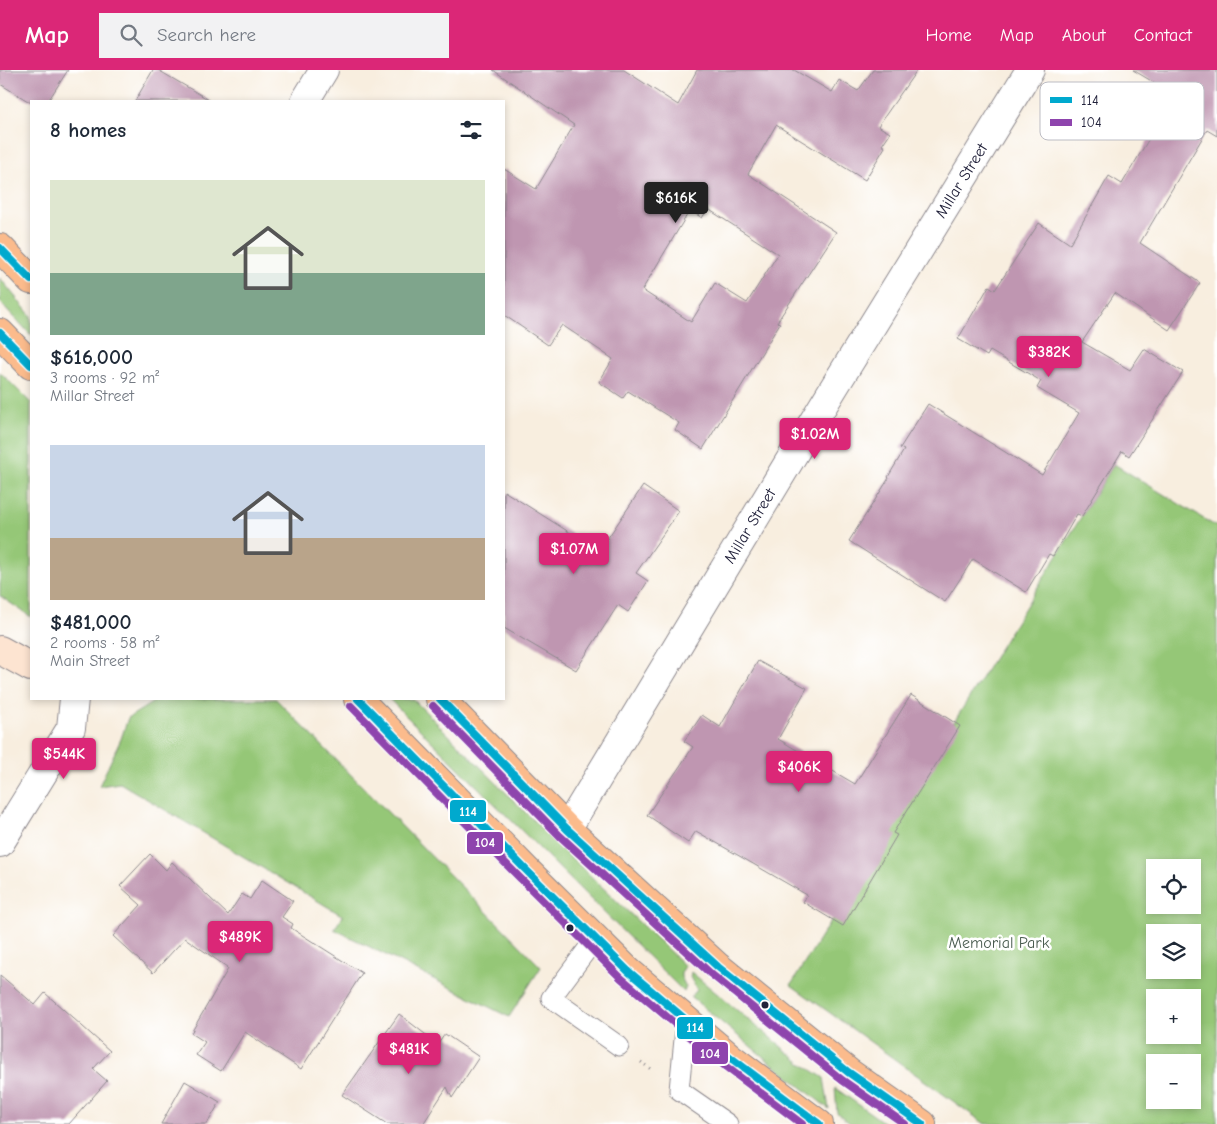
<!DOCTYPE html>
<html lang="en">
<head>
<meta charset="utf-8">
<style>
  :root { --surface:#fff; --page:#f2f2f3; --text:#1f2937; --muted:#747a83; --accent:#db2777 }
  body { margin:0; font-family:"Comic Neue",sans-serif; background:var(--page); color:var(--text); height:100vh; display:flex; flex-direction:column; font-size:19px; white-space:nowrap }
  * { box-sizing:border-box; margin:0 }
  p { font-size:16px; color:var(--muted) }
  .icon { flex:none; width:28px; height:28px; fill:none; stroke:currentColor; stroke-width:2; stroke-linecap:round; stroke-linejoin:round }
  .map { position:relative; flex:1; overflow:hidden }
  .sheet { position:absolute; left:30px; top:30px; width:475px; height:600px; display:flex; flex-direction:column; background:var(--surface); border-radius:0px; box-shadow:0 2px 8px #0003 }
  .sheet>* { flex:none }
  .buttons { position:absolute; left:1146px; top:789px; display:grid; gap:10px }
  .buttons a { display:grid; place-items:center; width:55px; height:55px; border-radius:0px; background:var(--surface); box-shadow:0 2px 8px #0003; font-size:25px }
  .price { position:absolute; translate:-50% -42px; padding:0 11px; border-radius:5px; background:var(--accent); color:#fff; font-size:16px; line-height:32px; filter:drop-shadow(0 1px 2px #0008) }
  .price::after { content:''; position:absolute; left:50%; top:30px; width:15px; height:11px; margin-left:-8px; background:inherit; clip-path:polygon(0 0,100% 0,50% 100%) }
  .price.current { background:#222; color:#fff }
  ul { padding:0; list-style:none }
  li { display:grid; align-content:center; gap:10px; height:265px; padding:0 20px }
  li span { display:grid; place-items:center; height:155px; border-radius:0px; color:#555 }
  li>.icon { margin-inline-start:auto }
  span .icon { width:90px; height:90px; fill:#fffc; stroke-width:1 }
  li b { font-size:21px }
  h2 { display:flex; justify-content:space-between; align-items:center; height:60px; padding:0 20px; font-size:21px }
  header { display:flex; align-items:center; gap:30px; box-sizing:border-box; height:70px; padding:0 25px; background:var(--accent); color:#fff }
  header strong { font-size:24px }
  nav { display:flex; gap:28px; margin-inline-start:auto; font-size:18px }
  .search { width:350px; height:45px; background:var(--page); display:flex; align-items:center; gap:12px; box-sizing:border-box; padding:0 18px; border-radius:0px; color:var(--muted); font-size:19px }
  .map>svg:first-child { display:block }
  .green { fill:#95c777; stroke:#5c7459; fill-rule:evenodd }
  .building { fill:#bf96b1; fill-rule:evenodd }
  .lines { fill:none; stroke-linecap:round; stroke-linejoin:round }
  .service-casing { stroke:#8d888d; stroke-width:21 }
  .minor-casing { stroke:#8d888d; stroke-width:30 }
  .secondary-casing { stroke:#8d888d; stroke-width:30 }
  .trunk-casing { stroke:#8d888d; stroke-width:30 }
  .path { stroke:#8d888d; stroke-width:3; stroke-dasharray:1 4; stroke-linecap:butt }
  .service { stroke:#fff; stroke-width:19 }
  .minor { stroke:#fff; stroke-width:28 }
  .secondary { stroke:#fde4d1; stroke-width:28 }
  .trunk { stroke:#fbbb8c; stroke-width:28 }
  .bus-1-casing { stroke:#fff; stroke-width:11 }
  .bus-2-casing { stroke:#fff; stroke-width:11 }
  .bus-1 { stroke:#00a9ce; stroke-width:8 }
  .bus-2 { stroke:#8e44ad; stroke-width:8 }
  .bus-dot { fill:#22223b; stroke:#fff; stroke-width:2 }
  .labels { text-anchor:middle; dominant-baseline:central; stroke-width:5; stroke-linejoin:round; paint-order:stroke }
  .street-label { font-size:16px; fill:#22223b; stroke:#fff }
  .park-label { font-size:16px; fill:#4a5c50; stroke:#fff }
  .key { fill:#fff; stroke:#bdbdc4; stroke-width:1 }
  .key-label { font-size:14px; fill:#22223b }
  .line-badge { stroke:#fff; stroke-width:2 }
  .badge-label { font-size:14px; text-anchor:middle; font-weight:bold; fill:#fff }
</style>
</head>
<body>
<header>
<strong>Map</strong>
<div class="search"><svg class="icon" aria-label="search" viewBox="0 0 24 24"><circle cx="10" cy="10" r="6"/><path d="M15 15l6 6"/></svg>Search here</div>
<nav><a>Home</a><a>Map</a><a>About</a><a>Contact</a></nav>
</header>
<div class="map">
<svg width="1217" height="1054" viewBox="0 0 1217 1054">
  <rect width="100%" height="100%" fill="#fff"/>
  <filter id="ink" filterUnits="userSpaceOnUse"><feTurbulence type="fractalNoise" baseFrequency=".02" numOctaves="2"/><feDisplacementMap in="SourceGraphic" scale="10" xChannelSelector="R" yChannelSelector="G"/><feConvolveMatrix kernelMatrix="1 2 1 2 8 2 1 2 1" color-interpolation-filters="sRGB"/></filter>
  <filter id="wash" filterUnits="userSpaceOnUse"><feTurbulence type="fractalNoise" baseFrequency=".0096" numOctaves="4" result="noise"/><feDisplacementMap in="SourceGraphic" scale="20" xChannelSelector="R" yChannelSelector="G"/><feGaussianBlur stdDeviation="1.12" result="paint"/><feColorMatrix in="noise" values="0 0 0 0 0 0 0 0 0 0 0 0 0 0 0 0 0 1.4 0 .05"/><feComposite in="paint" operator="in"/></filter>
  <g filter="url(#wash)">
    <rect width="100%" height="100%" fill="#f8eedf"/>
    <!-- green -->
    <g class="green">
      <path d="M0,208L31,246V265L0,232Z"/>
      <path d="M0,302L31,333V547L0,526Z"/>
      <path d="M1114,394L1217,457V1054H985L791,915ZM1155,798H1192V835H1155ZM1155,862H1192V900H1155ZM1155,928H1192V965H1155ZM1155,992H1192V1030H1155Z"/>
      <path d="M158,629H276L541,897L509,947L334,859L343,846L120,713L99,716L121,669L128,648Z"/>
      <path d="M389,629H413L556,773L685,896L681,903V907L686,917L684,922Z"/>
      <path d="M691,902L801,993L824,1008L829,1039L766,989L691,927L697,920L690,907Z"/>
      <path d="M835,1018L886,1054H851L837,1043Z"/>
    </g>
    <g id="blocks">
      <!-- building -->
      <g class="building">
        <path d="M0,0H68L48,31H28L0,14Z"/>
        <path d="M153,0H158L211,31H135Z"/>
        <path d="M493,0H624L678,35L697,0H794L832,22L839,10L858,21L873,0H917L878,56L890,63L882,75L885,77L865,110L776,55L748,104L836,162L777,252L780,253L703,379L675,360L679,353L628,321L623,328L599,312L613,289L562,255L548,275L504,245V99L536,119L574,55ZM708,139L778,184L747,233L715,213L691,252L642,220L690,140L702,148Z"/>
        <path d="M1133,0H1217V66L1207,60L1140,173L1200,213L1169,260L1115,223L1082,272L1130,300L1144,279L1183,302L1129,386L1122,381L1082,446L1077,444L1053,486L1049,484L1026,522L973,489L945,532L849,471L889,408L888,407L904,380L900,378L928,334L1042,405L1079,343L1037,318L1041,311L990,281L987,286L958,269L989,216L995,220L1039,153L1070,174L1109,106L1122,114L1175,25Z"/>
        <path d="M643,416L679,441L636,503L648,511L628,542L618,535L576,600L504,558V421L599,481Z"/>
        <path d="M758,591L807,618L778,669L855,714L911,625L960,656L893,763L897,765L843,856L803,832L807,825L696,761L688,773L647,745L693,677L684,671L702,645L720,657Z"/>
        <path d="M150,784L166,800L172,792L228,845L242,824L250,829L262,810L293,831L282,847L293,854L291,858L362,903L301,999L245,962L221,1001L196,985L205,972L191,963L228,899L226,898L227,897L185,868L153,903L113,866L141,835L120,816Z"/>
        <path d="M0,905L35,935L45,923L110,981L93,999L107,1011L69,1054H0Z"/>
        <path d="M399,944L438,974L445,964L479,987L452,1028L447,1017L423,1054H387L342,1025Z"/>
        <path d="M185,1011L220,1032L207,1054H161Z"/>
      </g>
    </g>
  </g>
  <g filter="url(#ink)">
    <use href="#blocks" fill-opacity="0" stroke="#8d888d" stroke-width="1"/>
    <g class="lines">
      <!-- service casing -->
      <g class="service-casing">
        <g id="service">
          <path d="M595,869L551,928L619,976"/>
          <path d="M686,949L679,1020L728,1054"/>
        </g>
      </g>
      <!-- minor casing -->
      <g class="minor-casing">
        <g id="minor">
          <path d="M305,31L324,0"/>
          <path id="s1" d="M567,759L833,319L1030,0"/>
          <path d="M0,773L71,658L74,629"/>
        </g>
      </g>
      <!-- secondary casing -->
      <g class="secondary-casing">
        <path id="secondary" d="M0,580L31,597"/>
      </g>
      <!-- trunk casing -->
      <g class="trunk-casing">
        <g id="trunk">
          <path d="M0,178L31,210"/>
          <path d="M0,263L31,295"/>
          <path d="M358,629L526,800L628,901L731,988L819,1054"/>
          <path d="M440,629L567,759L718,897L848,1002L922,1054"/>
        </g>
      </g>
      <!-- path -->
      <path class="path" d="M641,992L652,1000"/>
      <!-- service -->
      <use href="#service" class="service"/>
      <!-- minor -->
      <use href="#minor" class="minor"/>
      <!-- secondary -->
      <use href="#secondary" class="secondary"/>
      <!-- trunk -->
      <use href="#trunk" class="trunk"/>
      <!-- bus-1 casing -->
      <g class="bus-1-casing">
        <g id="bus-1">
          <path d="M0,178L31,210"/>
          <path d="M0,263L31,295"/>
          <path d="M358,629L526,800L628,901L731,988L819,1054"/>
          <path d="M440,629L567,759L718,897L848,1002L922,1054"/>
        </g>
      </g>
      <!-- bus-2 casing -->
      <g class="bus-2-casing">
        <g id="bus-2">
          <path d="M351,636L519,807L621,908L725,996L802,1054"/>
          <path d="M433,636L560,766L711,904L842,1010L905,1054"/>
        </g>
      </g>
      <!-- bus-1 -->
      <use href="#bus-1" class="bus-1"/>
      <!-- bus-2 -->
      <use href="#bus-2" class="bus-2"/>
    </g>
  </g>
  <!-- markers -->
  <g class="bus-dot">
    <circle cx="570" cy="858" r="4.5"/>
    <circle cx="765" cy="935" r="4.5"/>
  </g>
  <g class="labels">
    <!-- street labels -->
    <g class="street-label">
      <text stroke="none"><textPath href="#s1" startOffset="759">Millar Street</textPath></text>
      <text stroke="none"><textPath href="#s1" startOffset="354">Millar Street</textPath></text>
    </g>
    <!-- park labels -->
    <g class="park-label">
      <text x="999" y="873">Memorial Park</text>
    </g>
  </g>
  <!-- legend -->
  <rect x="1040" y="12" width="164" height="58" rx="8" class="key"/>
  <rect x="1050" y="27" width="22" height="6" fill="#00a9ce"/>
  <rect x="1050" y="49" width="22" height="7" fill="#8e44ad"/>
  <g class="key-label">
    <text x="1081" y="35">114</text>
    <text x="1081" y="57">104</text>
  </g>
  <g class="line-badge">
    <rect x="449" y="729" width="38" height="24" rx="5" fill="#00a9ce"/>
    <rect x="466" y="761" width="38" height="24" rx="5" fill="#8e44ad"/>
    <rect x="676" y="946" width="38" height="24" rx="5" fill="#00a9ce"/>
    <rect x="691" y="971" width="38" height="24" rx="5" fill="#8e44ad"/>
  </g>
  <g class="badge-label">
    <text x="468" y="746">114</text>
    <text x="485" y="777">104</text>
    <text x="695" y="962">114</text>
    <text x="710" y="988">104</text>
  </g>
</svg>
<div class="buttons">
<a><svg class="icon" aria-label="locate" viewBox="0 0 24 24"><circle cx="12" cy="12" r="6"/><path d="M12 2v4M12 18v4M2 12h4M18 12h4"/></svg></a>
<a><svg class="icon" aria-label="layers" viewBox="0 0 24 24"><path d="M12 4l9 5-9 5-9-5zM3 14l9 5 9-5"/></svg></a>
<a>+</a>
<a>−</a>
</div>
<b class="price current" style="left:676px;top:154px">$616K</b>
<b class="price" style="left:1049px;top:308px">$382K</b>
<b class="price" style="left:815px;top:390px">$1.02M</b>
<b class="price" style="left:574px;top:505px">$1.07M</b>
<b class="price" style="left:64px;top:710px">$544K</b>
<b class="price" style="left:799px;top:723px">$406K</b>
<b class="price" style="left:240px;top:893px">$489K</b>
<b class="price" style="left:409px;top:1005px">$481K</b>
<section class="sheet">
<h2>8 homes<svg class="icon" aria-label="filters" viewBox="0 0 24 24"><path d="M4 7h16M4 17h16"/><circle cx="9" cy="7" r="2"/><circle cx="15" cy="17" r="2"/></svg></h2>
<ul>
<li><span style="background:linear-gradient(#dfe7d0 60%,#7fa58c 0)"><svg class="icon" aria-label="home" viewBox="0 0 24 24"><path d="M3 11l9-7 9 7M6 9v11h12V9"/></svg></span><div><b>$616,000</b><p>3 rooms · 92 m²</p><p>Millar Street</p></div></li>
<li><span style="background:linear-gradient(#c9d6e8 60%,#b9a48a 0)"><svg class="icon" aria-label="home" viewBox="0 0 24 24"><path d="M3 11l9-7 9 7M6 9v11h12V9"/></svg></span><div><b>$481,000</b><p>2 rooms · 58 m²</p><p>Main Street</p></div></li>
</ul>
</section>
</div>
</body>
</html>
